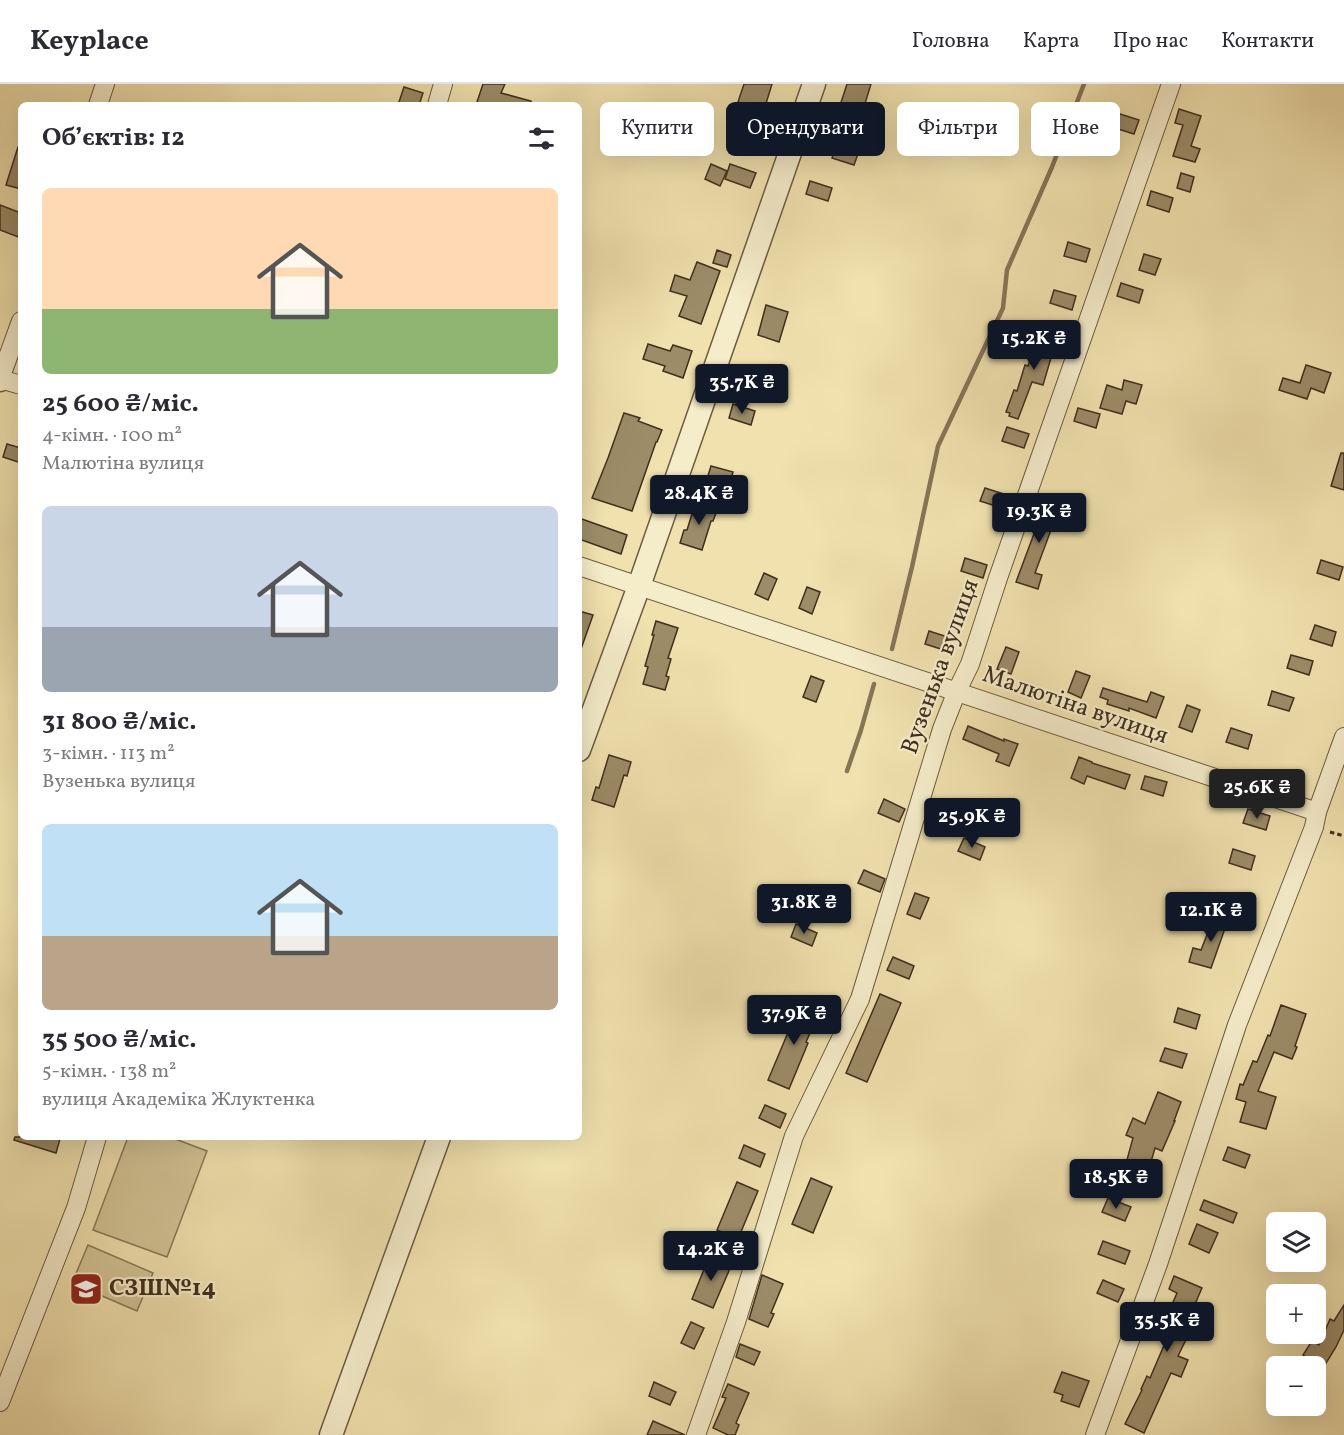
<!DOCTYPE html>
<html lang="uk">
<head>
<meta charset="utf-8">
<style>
  :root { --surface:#fff; --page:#f2f2f3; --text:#2b2b33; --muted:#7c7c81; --line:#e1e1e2; --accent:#111827 }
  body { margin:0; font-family:Vollkorn,serif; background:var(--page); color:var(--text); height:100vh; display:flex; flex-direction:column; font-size:22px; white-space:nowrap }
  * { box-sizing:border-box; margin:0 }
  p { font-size:20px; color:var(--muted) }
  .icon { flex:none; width:33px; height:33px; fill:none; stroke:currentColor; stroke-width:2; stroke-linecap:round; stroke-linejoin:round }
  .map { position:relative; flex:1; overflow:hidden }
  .sheet { position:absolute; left:18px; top:18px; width:564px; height:1038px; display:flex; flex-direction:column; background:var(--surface); border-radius:9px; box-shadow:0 6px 24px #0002 }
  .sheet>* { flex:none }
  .top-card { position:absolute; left:600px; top:18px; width:570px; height:54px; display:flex; gap:12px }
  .buttons { position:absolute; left:1266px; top:1128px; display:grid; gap:12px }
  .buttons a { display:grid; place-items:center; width:60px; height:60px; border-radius:9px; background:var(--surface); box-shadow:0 6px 24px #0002; font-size:30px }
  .price { position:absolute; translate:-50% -51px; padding:0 14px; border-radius:6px; background:var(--accent); color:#fff; font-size:20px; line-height:39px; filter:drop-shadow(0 2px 3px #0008) }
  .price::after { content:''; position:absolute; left:50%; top:36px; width:18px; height:14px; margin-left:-9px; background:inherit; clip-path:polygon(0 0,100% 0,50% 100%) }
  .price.active { background:#222; color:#fff }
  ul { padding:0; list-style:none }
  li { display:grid; align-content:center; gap:12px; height:318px; padding:0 24px }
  li span { display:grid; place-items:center; height:186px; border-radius:9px; color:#555 }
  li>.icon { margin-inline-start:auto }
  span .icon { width:108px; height:108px; fill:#fffc; stroke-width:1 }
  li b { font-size:26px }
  h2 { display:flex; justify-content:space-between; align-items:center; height:72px; padding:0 24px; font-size:26px }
  .chip { padding:0 21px; border-radius:9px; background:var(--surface); box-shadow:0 6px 24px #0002; font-size:21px; line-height:54px }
  .chip.active { background:var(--accent); color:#fff }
  header { display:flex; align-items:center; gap:36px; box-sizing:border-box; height:84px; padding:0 30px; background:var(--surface); border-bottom:2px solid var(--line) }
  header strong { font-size:28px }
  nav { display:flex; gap:33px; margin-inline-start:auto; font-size:21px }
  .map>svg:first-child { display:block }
  .green { fill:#d2c395; stroke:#897959; stroke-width:1.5 }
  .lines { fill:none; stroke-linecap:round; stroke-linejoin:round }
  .stream { stroke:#867557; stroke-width:4.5 }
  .building { fill:#9c8c68; stroke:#402f1d; stroke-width:1.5 }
  .minor-casing { stroke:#6c5c41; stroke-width:20 }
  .tertiary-casing { stroke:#6c5c41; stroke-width:25 }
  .path { stroke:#402f1d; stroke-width:3; stroke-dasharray:4.5 3; stroke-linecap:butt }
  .minor { stroke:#f5ecca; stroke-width:18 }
  .tertiary { stroke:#f5ecca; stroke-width:22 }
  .labels { text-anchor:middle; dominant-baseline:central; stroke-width:4.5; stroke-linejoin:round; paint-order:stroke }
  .street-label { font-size:24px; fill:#402f1d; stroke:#f5ecca }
  .poi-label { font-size:24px; font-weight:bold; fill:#402f1d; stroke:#f5ecca; text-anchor:start }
</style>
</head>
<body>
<header>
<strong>Keyplace</strong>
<nav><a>Головна</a><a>Карта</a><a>Про нас</a><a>Контакти</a></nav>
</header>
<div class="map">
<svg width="1344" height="1351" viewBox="0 0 1344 1351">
  <rect width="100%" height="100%" fill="#f0e1ae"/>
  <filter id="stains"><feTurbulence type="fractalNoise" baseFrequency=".00333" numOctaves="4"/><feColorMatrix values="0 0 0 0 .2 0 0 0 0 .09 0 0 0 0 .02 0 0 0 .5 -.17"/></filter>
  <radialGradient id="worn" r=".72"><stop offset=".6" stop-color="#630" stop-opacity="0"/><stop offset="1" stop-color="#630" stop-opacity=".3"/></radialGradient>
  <!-- green -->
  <g class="green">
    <path d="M128,1053H170L207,1067L167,1173L93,1146Z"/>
    <path d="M88,1161L153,1189L137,1227L72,1199Z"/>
  </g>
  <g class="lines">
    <!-- stream -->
    <g class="stream">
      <path d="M892,565L912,483L938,362L1003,224L1007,186L1052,83L1084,0"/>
      <path d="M847,687L861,646L874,600"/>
    </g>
  </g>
  <!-- building -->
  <g class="building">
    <path d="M483,0H505L501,9L531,17V21H476Z"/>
    <path d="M744,0H772L764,26L738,18Z"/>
    <path d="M847,0H871L851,65L859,67L854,81L832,74L842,43L834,40Z"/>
    <path d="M404,3L423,9L419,21H398Z"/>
    <path d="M1179,25L1201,32L1191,62L1200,65L1195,78L1173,72L1183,41L1175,39Z"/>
    <path d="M1117,29L1139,36L1134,50L1112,43Z"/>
    <path d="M18,63H21V105L6,101Z"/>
    <path d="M711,80L727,87L720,102L705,95Z"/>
    <path d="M730,80L756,89L750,104L725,95Z"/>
    <path d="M1181,89L1194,93L1190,108L1177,104Z"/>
    <path d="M810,97L832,104L828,117L806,110Z"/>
    <path d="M1151,107L1173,114L1169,128L1147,121Z"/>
    <path d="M0,121L21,129V154L0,146Z"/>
    <path d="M1068,158L1090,165L1086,178L1064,172Z"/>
    <path d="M717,166L731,171L727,183L713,179Z"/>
    <path d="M1144,170L1161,175L1155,191L1139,186Z"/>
    <path d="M697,178L720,187L701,240L679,232L687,212L670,207L675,191L690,196Z"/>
    <path d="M1121,199L1143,206L1139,219L1117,212Z"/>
    <path d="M1054,206L1076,212L1072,226L1050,219Z"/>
    <path d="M766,221L788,228L779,258L758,251Z"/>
    <path d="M1039,248L1061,255L1057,268L1053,267L1043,301L1032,298L1018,335L1009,332L1010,329L1006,328L1014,306L1017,307L1025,281L1028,282Z"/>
    <path d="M648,260L670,267L673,261L692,267L683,294L663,287L665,282L643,275Z"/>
    <path d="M1306,281L1331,289L1324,309L1311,304L1307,315L1279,306L1283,294L1300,299Z"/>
    <path d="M745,282L767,289L763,302L741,296Z"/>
    <path d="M1124,296L1142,301L1136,320L1126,317L1122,330L1100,324L1107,301L1122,306Z"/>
    <path d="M733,320L755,327L751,341L729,334Z"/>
    <path d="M1078,324L1100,330L1096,344L1074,337Z"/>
    <path d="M624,329L640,334L638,337L662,346L657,358H656L632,427L592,414L608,374Z"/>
    <path d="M1007,343L1029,350L1024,364L1002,357Z"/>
    <path d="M7,360L21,364V379L3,373Z"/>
    <path d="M1341,369H1344V406L1331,402Z"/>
    <path d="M711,382L733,388L729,402L707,395Z"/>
    <path d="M985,404L1007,411L1002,424L980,417Z"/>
    <path d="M696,417L718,424L713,437H711L702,466L680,459L684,446H687Z"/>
    <path d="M1041,417L1063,423L1059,437L1055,435L1035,489L1042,491L1038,505L1016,498L1041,431L1037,430Z"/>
    <path d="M579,434L627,451L621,470L579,455Z"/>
    <path d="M965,474L987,481L983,494L961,487Z"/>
    <path d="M1321,476L1343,483L1339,496L1317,489Z"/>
    <path d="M764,489L777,495L768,516L755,510Z"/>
    <path d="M807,503L820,508L812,530L799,524Z"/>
    <path d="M579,527L593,531L581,565H579Z"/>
    <path d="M656,537L678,544L668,574L671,575L666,592L669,593L665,606L643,600L648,583L645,582L654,551H652Z"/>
    <path d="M1315,541L1336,548L1332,562L1310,555Z"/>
    <path d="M929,547L951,554L947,567L925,560Z"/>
    <path d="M1006,563L1019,568L1011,590L997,585Z"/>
    <path d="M1291,571L1313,577L1309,591L1287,584Z"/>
    <path d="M1076,587L1090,592L1081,614L1068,608Z"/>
    <path d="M811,592L824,597L816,618L803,613Z"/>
    <path d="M1103,604L1147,618L1151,608L1164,613L1156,634L1129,624V627L1107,620L1108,616L1100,613Z"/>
    <path d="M1272,607L1294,614L1289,627L1268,621Z"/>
    <path d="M1187,621L1200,626L1192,648L1179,643Z"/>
    <path d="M968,642L1004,657V655L1018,660L1009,682L996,677L999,670L963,655Z"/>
    <path d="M1231,644L1252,651L1248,665L1226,658Z"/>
    <path d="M609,671L631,678L627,692L624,691L614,723L592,716L596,703L599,704Z"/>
    <path d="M1079,673L1092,678V679L1130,691L1125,705L1087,692L1084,700L1071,694Z"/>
    <path d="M1145,692L1167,698L1163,712L1141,705Z"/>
    <path d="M884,715L905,725L899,738L878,729Z"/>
    <path d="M1248,725L1270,732L1266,746L1243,739Z"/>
    <path d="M964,754L985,763L980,776L958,767Z"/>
    <path d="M1233,765L1255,772L1251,786L1229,779Z"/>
    <path d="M864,786L885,795L880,808L858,799Z"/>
    <path d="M915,809L929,814L920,835L907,830Z"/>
    <path d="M1216,828L1229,833L1211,884L1189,878L1193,864L1201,866Z"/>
    <path d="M796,840L817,849L812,862L791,853Z"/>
    <path d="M893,873L914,882L909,895L887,886Z"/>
    <path d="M880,910L901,919L867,998L846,989Z"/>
    <path d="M799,918L820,927L806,958L808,959L789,1005L768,996L795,932L793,931Z"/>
    <path d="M1281,921L1306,930L1295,962L1297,963L1292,975L1274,968L1258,1007L1276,1013L1266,1045L1240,1038L1246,1018L1236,1015L1240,1000L1243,1001L1253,977L1257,978L1268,951L1270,952Z"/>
    <path d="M1178,924L1200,931L1196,945L1174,938Z"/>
    <path d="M1165,964L1187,970L1182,984L1160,977Z"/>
    <path d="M1158,1008L1181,1018L1174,1037H1175L1162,1067L1155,1064L1146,1095L1127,1090L1128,1084L1125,1083L1133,1054L1126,1051L1133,1034L1145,1040Z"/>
    <path d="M765,1021L786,1030L780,1044L759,1034Z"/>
    <path d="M15,1053H53L60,1055L56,1069L14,1056Z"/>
    <path d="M744,1061L765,1070L760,1083L739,1074Z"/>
    <path d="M1228,1063L1250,1071L1245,1084L1223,1076Z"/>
    <path d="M811,1094L832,1103L813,1149L792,1140Z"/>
    <path d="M737,1098L758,1107L738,1155L717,1146Z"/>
    <path d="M1108,1114L1131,1123L1125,1137L1102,1128Z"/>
    <path d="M1204,1116L1237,1129L1233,1139L1200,1126Z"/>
    <path d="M1197,1140L1218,1149L1209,1169L1189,1160Z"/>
    <path d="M1103,1157L1130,1167L1125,1180L1098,1170Z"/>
    <path d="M709,1173L731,1182L713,1224L692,1215Z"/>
    <path d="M762,1191L783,1200L771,1229L774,1230L768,1243L749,1235Z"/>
    <path d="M1174,1192L1202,1204L1189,1234L1195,1237L1178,1272L1188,1276L1181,1293L1171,1289L1144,1349L1125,1340L1142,1306L1141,1305L1147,1292L1150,1294L1171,1245L1163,1241L1177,1209L1169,1205Z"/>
    <path d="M1103,1196L1124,1205L1118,1218L1097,1209Z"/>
    <path d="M1344,1221V1246L1336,1263L1323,1284L1303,1271L1312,1257L1319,1261L1330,1235L1334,1237Z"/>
    <path d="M691,1238L704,1244L694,1265L681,1259Z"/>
    <path d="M740,1260L760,1268L754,1281L736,1273Z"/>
    <path d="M1062,1288L1089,1297L1079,1323L1061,1317L1063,1311L1054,1308Z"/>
    <path d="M654,1298L676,1308L670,1321L649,1312Z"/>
    <path d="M728,1300L749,1309L736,1339L739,1341L735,1351H728L713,1344L726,1314L722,1313Z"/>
    <path d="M653,1337L685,1351H647Z"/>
  </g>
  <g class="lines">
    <!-- minor casing -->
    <g class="minor-casing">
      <g id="minor">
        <path d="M98,21L105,0"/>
        <path d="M437,21L443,0"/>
        <path d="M21,237L0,295L21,301"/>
        <path d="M579,482L1317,728"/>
        <path d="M0,1318L76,1124L97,1053"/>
        <path d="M696,1351L736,1238L794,1052L860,915L942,645L957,607L970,580L998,494L1171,0"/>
        <path d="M1095,1351L1158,1180L1237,941L1314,743L1317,728L1344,653"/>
      </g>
    </g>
    <!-- tertiary casing -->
    <g class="tertiary-casing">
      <g id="tertiary">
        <path d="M0,295V296"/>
        <path d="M579,666L639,502L814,0"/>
        <path d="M331,1351L439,1053"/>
      </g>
    </g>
    <!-- path -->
    <path class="path" d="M1330,748L1344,752"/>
    <!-- minor -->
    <use href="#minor" class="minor"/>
    <!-- tertiary -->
    <use href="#tertiary" class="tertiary"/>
  </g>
  <!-- icons -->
  <defs>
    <g id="school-square" transform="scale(1.725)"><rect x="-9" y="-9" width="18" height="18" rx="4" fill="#8f2418" stroke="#f5ecca"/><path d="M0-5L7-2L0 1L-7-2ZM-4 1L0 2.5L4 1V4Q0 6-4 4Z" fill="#fff"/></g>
  </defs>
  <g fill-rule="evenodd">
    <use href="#school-square" x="86" y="1205"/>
  </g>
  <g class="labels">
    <!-- street labels -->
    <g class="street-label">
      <text transform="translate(941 583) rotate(-70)">Вузенька вулиця</text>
      <text transform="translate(1075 622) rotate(19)">Малютіна вулиця</text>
    </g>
    <!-- poi labels -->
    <g class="poi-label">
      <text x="109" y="1205">СЗШ№14</text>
    </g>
  </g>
  <rect width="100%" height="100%" filter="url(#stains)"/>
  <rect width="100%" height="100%" fill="url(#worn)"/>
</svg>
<div class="buttons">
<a><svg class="icon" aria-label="layers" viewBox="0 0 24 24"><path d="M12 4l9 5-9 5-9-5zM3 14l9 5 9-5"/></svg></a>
<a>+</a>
<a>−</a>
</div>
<b class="price" style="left:1034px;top:287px">15.2K ₴</b>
<b class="price" style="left:742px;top:331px">35.7K ₴</b>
<b class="price" style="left:699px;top:442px">28.4K ₴</b>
<b class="price" style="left:1039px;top:460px">19.3K ₴</b>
<b class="price active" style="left:1257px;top:736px">25.6K ₴</b>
<b class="price" style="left:972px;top:765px">25.9K ₴</b>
<b class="price" style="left:804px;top:851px">31.8K ₴</b>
<b class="price" style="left:1211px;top:859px">12.1K ₴</b>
<b class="price" style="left:794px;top:962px">37.9K ₴</b>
<b class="price" style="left:1116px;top:1126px">18.5K ₴</b>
<b class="price" style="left:711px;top:1198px">14.2K ₴</b>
<b class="price" style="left:1167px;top:1269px">35.5K ₴</b>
<div class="top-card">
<a class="chip">Купити</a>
<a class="chip active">Орендувати</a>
<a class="chip">Фільтри</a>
<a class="chip">Нове</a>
</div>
<section class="sheet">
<h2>Об’єктів: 12<svg class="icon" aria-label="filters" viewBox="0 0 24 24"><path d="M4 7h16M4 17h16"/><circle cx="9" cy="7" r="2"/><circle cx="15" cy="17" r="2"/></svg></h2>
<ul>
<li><span style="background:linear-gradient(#ffd9b3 65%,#8fb573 0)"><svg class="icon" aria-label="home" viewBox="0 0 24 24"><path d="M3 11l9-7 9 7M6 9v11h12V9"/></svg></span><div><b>25 600 ₴/міс.</b><p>4-кімн. · 100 m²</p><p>Малютіна вулиця</p></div></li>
<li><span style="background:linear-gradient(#c9d6e8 65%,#9aa5b1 0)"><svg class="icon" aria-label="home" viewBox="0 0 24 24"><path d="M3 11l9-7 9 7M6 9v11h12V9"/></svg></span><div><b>31 800 ₴/міс.</b><p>3-кімн. · 113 m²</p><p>Вузенька вулиця</p></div></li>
<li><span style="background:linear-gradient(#bfe0f5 60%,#b9a48a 0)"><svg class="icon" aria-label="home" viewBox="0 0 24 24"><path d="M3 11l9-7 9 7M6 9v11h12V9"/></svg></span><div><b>35 500 ₴/міс.</b><p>5-кімн. · 138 m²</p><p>вулиця Академіка Жлуктенка</p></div></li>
</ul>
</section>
</div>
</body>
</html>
